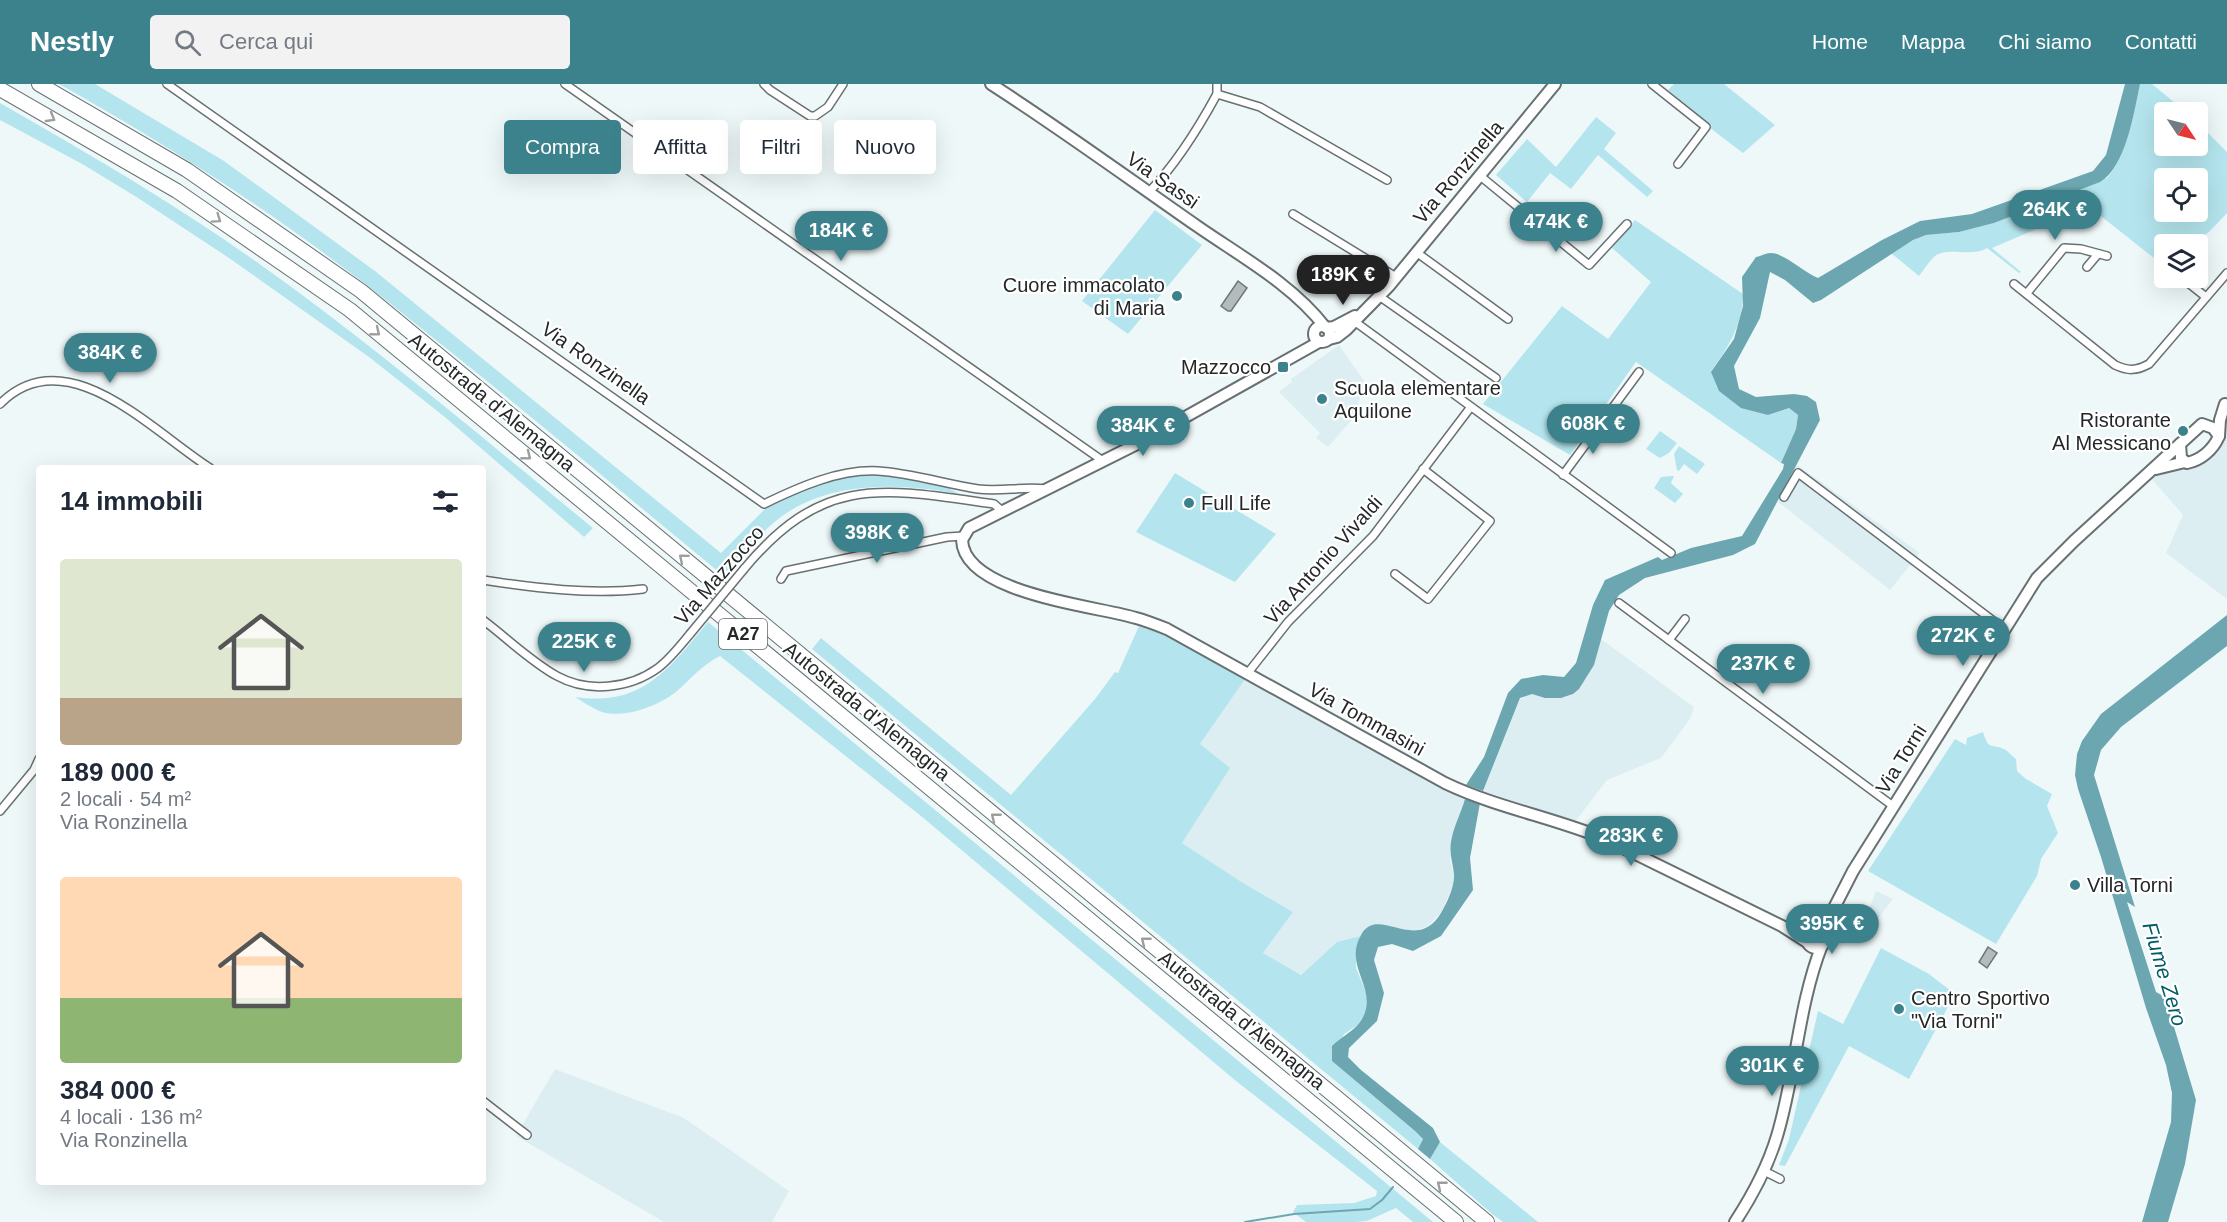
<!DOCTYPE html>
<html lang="it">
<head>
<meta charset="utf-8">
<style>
  :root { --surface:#fff; --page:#f2f2f3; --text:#1f2937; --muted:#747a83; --accent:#3c828d }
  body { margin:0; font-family:Helvetica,sans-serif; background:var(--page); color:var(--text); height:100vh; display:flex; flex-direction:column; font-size:22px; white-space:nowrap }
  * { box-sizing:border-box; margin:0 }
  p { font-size:20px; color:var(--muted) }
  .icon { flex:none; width:33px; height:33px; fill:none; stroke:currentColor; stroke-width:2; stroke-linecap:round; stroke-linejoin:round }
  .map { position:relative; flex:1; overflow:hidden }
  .sheet { position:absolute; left:36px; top:381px; width:450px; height:720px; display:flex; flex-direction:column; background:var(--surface); border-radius:6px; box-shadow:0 6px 24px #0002 }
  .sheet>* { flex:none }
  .banner { position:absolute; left:504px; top:36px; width:570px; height:54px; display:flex; gap:12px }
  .needle { width:39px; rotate:125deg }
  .controls { position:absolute; left:2154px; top:18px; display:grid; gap:12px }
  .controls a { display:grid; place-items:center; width:54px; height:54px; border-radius:6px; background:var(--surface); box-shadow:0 6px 24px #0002; font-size:30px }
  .price { position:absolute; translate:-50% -51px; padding:0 14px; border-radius:21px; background:var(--accent); color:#fff; font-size:20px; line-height:39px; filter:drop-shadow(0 2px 3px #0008) }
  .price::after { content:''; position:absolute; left:50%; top:36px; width:18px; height:14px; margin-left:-9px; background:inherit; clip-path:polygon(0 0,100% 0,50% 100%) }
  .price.current { background:#222; color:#fff }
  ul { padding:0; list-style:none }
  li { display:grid; align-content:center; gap:12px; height:318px; padding:0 24px }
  li span { display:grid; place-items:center; height:186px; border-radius:6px; color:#555 }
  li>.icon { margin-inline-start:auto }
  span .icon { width:108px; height:108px; fill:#fffc; stroke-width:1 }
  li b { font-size:26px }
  h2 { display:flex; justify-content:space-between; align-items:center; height:72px; padding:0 24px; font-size:26px }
  .pill { padding:0 21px; border-radius:6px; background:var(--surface); box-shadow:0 6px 24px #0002; font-size:21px; line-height:54px }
  .pill.current { background:var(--accent); color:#fff }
  header { display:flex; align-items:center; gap:36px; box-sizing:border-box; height:84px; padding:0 30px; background:var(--accent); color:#fff }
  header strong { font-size:28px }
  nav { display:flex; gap:33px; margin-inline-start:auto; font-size:21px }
  .search { width:420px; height:54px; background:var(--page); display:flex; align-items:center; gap:15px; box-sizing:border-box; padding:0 21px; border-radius:6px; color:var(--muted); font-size:22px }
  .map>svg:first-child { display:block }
  .built { fill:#ddeef2 }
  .green { fill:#b4e5ee; fill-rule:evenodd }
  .water { fill:#6ca7b1 }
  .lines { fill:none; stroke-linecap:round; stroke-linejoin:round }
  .stream { stroke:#6ca7b1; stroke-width:2 }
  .building { fill:#b3bbbc; stroke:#6d7576; stroke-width:1.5 }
  .street-casing { stroke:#687071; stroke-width:10 }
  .secondary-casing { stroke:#687071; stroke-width:14 }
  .highway-casing { stroke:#687071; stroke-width:16 }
  .street { stroke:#fff; stroke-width:7 }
  .secondary { stroke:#fff; stroke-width:10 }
  .highway { stroke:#fff; stroke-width:14 }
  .street-bridge-casing { stroke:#687071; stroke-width:10; stroke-linecap:butt }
  .street-bridge { stroke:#fff; stroke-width:7 }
  .oneway { stroke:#9d9e9e }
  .poi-dot { fill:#3c828d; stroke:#fff; stroke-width:2 }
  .labels { text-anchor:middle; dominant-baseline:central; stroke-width:4.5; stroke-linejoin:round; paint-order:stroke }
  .shield { fill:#fff; stroke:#666868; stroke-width:1.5 }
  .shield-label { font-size:18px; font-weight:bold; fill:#252828 }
  .street-label { font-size:20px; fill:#252828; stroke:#fff }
  .poi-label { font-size:20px; fill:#252828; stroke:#fff; text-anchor:start }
  .water-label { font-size:21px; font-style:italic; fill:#005b66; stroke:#fff }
</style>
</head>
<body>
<header>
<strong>Nestly</strong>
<div class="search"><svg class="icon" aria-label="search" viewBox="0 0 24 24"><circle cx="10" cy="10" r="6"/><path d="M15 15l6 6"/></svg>Cerca qui</div>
<nav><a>Home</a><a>Mappa</a><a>Chi siamo</a><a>Contatti</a></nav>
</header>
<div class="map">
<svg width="2227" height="1138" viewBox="0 0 2227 1138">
  <rect width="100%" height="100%" fill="#eff8f9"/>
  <!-- built -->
  <g class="built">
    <path d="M1339,261L1364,297L1356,331L1328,363L1316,354L1320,349L1279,308L1292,298L1291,295Z"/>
    <path d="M2227,328V515L2166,469L2183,431L2151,394L2160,389L2194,385L2219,365Z"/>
    <path d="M1797,381L1920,469L1890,506L1777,417Z"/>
    <path d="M1601,555L1694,623L1690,635L1661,674L1607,696L1575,738L1483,707L1520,615L1532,610L1561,614L1574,610L1594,581Z"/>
    <path d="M1248,591L1465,715L1451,758L1450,776L1455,794L1452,804L1441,829L1428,842L1414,848H1407L1390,842L1365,846L1360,852L1337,858L1301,891L1263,869L1293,828L1240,797L1182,759L1229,684L1200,660Z"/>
    <path d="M1876,807L1893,815L1876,837H1872L1867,830Z"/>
    <path d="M555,985L684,1034L789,1107L772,1138H664L516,1052Z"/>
  </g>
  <!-- green -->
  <g class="green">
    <path d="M59,0H95L224,77L375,187L721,469L767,423L812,397L870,387L931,394L959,410C900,399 827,396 777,436C757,452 742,473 725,493C618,405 511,315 402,229C295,143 179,67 59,0Z"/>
    <path d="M1674,0H1724L1775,41L1743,69L1714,47L1668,6Z"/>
    <path d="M2140,0H2152L2186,28H2164V62H2198V39L2227,68V129L2210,147L2193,160H2164V182L2097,129L2089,142L2050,139L1992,164L2021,188L2019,189L1987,164C1970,174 1949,162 1935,172C1929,177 1924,186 1919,192L1891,169L1913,156L1926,151L1959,148L1994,139L2107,94C2128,70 2133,30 2140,0ZM2164,94H2198V128H2164Z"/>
    <path d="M0,19C86,68 170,117 251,174C370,258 480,352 593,444L584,453L446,334L369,273L229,174L138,114L84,81L0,36Z"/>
    <path d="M1596,33L1616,49L1604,65L1653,107L1647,113L1598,71L1571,105L1550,89L1527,118L1496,91L1527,55L1556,83Z"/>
    <path d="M1155,126L1202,161L1128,250L1082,217Z"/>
    <path d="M1635,136L1743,210C1743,241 1728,263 1711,288L1768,331L1789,324L1798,331L1796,345L1781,379L1636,278L1570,371L1483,320L1562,222L1608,255L1651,198L1612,164Z"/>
    <path d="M1660,347L1677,359L1669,369L1660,374L1646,365Z"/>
    <path d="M1679,362L1705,380L1697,390L1684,380L1679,387L1677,386L1674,370Z"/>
    <path d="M1175,389L1276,450L1235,498L1136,448Z"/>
    <path d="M1672,392H1674L1671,399L1683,410L1675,419L1654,404L1661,393Z"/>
    <path d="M708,538L1433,1138H1413L1396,1124L1367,1137L1356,1138H1306L1293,1128L1297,1121L1354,1119L1376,1112L1377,1107L1236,997L921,732L720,572C702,581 692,594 677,607C659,622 622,636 599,627C591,623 583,618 575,613C642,623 669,585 708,538Z"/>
    <path d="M1139,542L1176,555L1248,591L1200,660L1230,684L1182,759L1240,797L1293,828L1263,869L1301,891L1337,858L1360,852L1356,871V884L1368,913L1367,925L1358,941L1344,950L1332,977L1415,1047L1423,1055L1418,1065L812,565L821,554L1011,711L1095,615L1115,588L1118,589Z"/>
    <path d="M1983,648C1989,667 1990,659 2004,665C2008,667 2012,672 2016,675L2017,687L2026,695L2052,710L2047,722L2058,749L2041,775L2037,792L1996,860L1868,787L1955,655L1966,661L1967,654Z"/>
    <path d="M1881,864L1929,890L1955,910L1909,995L1849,962L1785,1082L1779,1081L1789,1055L1818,927L1843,940Z"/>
    <path d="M1440,1058L1538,1138H1503L1492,1130L1430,1075Z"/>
  </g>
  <!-- water -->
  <g class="water">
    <path d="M2125,0H2140C2134,28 2126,83 2100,98L1994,139L1959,148L1926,151L1913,156L1821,216L1813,219L1785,196L1770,188L1760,234L1734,282L1739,305L1756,313L1794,310L1807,312L1816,318L1820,336L1755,460L1733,471L1645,494L1619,511L1609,527L1594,581L1579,605L1573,610L1561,614H1545L1532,610L1520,614L1483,707L1466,701L1484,673L1508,609L1521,595L1543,591L1564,593L1576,579L1593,521L1605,496L1658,473L1662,476L1691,464L1742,452L1783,385L1784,380L1781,379L1796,345L1798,331L1789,324L1768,331L1741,324L1719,307L1711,288L1734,255L1743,222L1742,193L1756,173C1761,172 1766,169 1771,169C1784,169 1805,189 1818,194L1882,156L1920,137L1972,130L2093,87L2106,71Z"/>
    <path d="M2227,531V562L2121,643L2101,666L2094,691L2135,823L2127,818L2156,908L2165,913L2196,1016L2185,1080L2168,1138H2142L2171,1038L2172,1009L2166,981L2146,924L2101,773L2078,705L2075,691L2077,670L2082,657L2101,630Z"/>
    <path d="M1465,715L1480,719L1470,774L1473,806L1441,852L1413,867L1392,860L1378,863L1374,876L1384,909L1377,937L1349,964L1348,973L1361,986L1433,1044L1440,1058L1430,1075L1418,1065L1423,1055L1415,1047L1332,977V962C1340,954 1355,946 1360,938C1382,906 1342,884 1361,851C1378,820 1416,871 1441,829C1447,819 1455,802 1454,790C1453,779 1449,770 1451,758C1453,744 1461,729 1465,715Z"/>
  </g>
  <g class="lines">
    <!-- stream -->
    <path class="stream" d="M1245,1138L1294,1130L1370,1125L1382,1116L1393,1103"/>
  </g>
  <!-- building -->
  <g class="building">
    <path d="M1238,197L1247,204L1231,227H1228L1221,222Z"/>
    <path d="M1988,863L1997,869L1987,884L1979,878Z"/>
  </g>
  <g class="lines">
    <!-- street casing -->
    <g class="street-casing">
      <g id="street">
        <path d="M167,0L764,420C799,403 839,385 878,387C911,389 945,400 978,405C1001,408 1023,402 1046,405"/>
        <path d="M565,0L1103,377"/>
        <path d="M764,0L770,6L810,32H815L828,23L843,0"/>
        <path d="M1217,0V10"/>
        <path d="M1652,0L1706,43L1678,80"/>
        <path d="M1479,91L1589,181L1627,140"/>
        <path d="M1149,108C1177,79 1198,45 1217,10L1260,23L1387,96"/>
        <path d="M1293,130L1396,193"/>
        <path d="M1416,168L1508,235"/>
        <path d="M2087,183L2098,170"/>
        <path d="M2182,194L2206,213"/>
        <path d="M2014,200L2115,281C2128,287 2136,287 2149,280L2227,189"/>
        <path d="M2027,209L2064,164L2081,165L2107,172"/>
        <path d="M1379,212L1496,294"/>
        <path d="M1354,237L1671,469"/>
        <path d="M0,320C66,253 153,348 210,384"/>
        <path d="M1563,391L1639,288"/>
        <path d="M1784,413L1798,389L2004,545"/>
        <path d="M744,485C823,390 882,404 994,420L1002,427"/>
        <path d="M1395,490L1428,515L1490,437L1423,385"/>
        <path d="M781,495L786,487L947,453L964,452"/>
        <path d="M483,496C535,504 591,511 643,505"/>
        <path d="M1619,519L1893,722"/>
        <path d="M483,536C507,554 530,577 557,592C588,609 629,605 658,584C670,575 680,562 690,550"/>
        <path d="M1669,556L1685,535"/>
        <path d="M1247,590L1288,538L1373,452L1470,324"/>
        <path d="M0,727L34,686L39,675"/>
        <path d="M483,1017L527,1051"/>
        <path d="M1764,1087L1780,1095"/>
      </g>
    </g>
    <!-- secondary casing -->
    <g class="secondary-casing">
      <g id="secondary">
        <path d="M991,0C1061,45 1128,94 1197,142C1240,172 1292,200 1325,243"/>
        <circle cx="1322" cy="250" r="8"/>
        <path d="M1327,244L1334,243L1355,232"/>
        <path d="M1329,255L1337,253L1346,246L1389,202L1555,0"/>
        <path d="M1319,258L1139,359L969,444L962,456C964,510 1097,522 1136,534C1147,537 1157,541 1167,545L1445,699C1495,723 1551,733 1603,754L1782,842L1807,858"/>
        <path d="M2202,340L2213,344L2219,352C2213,366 2201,376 2187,379L2181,374L2180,360Z"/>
        <path d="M2219,352L2220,336L2225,320"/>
        <path d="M2156,385L2185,378"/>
        <circle cx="1816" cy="855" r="9"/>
        <path d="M1825,854L1833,826L1853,787L2037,494L2074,457L2180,360"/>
        <path d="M1735,1138C1752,1112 1768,1082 1777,1052C1796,989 1798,922 1822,861"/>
      </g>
    </g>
    <!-- highway casing -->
    <g class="highway-casing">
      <g id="highway">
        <path d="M39,0L187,86L361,207L1487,1138"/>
        <path d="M0,5L177,107L350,226L1456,1138"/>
      </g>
    </g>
    <!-- street -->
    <use href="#street" class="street"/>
    <!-- secondary -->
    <use href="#secondary" class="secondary"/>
    <!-- highway -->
    <use href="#highway" class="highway"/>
    <!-- street-bridge casing -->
    <g class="street-bridge-casing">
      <path id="street-bridge" d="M690,550L744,485"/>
    </g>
    <!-- street-bridge -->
    <use href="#street-bridge" class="street-bridge"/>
  </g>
  <!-- one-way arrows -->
  <defs><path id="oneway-chevron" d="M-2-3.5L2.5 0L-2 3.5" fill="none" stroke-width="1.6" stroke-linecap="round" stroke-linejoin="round" transform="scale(1.5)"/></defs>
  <g class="oneway">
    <use href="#oneway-chevron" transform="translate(51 34) rotate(30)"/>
    <use href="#oneway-chevron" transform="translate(217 135) rotate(35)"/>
    <use href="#oneway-chevron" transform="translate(376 248) rotate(39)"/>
    <use href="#oneway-chevron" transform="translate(527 372) rotate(39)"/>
    <use href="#oneway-chevron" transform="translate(683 474) rotate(-140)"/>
    <use href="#oneway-chevron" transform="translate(995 733) rotate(-141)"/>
    <use href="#oneway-chevron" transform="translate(1145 857) rotate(-141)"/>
    <use href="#oneway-chevron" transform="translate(1441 1101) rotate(-141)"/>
  </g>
  <!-- markers -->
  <g class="poi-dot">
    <circle cx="1177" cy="212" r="6"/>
    <rect x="1277" y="277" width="12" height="12" rx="3"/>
    <circle cx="1322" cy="315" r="6"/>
    <circle cx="2183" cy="347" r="6"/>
    <circle cx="1189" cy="419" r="6"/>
    <circle cx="2075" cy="801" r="6"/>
    <circle cx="1899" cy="925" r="6"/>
  </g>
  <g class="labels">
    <!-- shield labels -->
    <rect class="shield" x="719" y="535" width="48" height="30" rx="4.5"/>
    <g class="shield-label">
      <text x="743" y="550">A27</text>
    </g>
    <!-- street labels -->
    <g class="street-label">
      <text transform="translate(1458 88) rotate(-50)">Via Ronzinella</text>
      <text transform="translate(1163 96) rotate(35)">Via Sassi</text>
      <text transform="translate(596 279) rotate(35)">Via Ronzinella</text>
      <text transform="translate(492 318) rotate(39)">Autostrada d'Alemagna</text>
      <text transform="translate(1323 476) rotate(-48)">Via Antonio Vivaldi</text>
      <text transform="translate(719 491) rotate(-49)">Via Mazzocco</text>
      <text transform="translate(867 627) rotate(39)">Autostrada d'Alemagna</text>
      <text transform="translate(1367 635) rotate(29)">Via Tommasini</text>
      <text transform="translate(1901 675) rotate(-58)">Via Torni</text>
      <text transform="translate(1242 936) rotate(39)">Autostrada d'Alemagna</text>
    </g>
    <!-- poi labels -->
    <g class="poi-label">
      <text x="1165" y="201" text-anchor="end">Cuore immacolato<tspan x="1165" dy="23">di Maria</tspan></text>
      <text x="1271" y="283" text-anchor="end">Mazzocco</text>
      <text x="1334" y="304">Scuola elementare<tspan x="1334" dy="23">Aquilone</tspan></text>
      <text x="2171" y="336" text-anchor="end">Ristorante<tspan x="2171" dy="23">Al Messicano</tspan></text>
      <text x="1201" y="419">Full Life</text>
      <text x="2087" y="801">Villa Torni</text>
      <text x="1911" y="914">Centro Sportivo<tspan x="1911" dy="23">"Via Torni"</tspan></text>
    </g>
    <!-- water labels -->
    <g class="water-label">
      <text transform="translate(2165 890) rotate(73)">Fiume Zero</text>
    </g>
  </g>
</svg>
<div class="controls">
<a><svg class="needle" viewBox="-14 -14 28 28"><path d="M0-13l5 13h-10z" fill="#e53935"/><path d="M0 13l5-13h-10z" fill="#747a83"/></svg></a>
<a><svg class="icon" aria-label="locate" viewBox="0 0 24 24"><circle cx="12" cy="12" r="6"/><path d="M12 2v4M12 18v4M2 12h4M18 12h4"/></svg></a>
<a><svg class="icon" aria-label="layers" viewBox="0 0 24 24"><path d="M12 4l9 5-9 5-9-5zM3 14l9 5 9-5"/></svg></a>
</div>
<b class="price" style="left:2055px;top:157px">264K €</b>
<b class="price" style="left:1556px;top:169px">474K €</b>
<b class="price" style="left:841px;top:178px">184K €</b>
<b class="price current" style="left:1343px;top:222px">189K €</b>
<b class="price" style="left:110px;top:300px">384K €</b>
<b class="price" style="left:1593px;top:371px">608K €</b>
<b class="price" style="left:1143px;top:373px">384K €</b>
<b class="price" style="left:877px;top:480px">398K €</b>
<b class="price" style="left:1963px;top:583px">272K €</b>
<b class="price" style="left:584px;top:589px">225K €</b>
<b class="price" style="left:1763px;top:611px">237K €</b>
<b class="price" style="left:1631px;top:783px">283K €</b>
<b class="price" style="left:1832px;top:871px">395K €</b>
<b class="price" style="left:1772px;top:1013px">301K €</b>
<div class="banner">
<a class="pill current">Compra</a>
<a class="pill">Affitta</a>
<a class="pill">Filtri</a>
<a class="pill">Nuovo</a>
</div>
<section class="sheet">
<h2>14 immobili<svg class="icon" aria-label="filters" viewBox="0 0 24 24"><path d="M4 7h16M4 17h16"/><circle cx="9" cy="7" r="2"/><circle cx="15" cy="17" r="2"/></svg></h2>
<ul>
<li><span style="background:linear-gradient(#dfe7d0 75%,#b9a48a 0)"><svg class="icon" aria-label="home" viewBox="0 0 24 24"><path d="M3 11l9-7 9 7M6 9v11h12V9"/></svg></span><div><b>189 000 €</b><p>2 locali · 54 m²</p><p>Via Ronzinella</p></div></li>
<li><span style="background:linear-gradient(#ffd9b3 65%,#8fb573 0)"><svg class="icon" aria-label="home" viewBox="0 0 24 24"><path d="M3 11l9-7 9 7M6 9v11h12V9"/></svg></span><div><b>384 000 €</b><p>4 locali · 136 m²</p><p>Via Ronzinella</p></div></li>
</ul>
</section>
</div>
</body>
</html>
